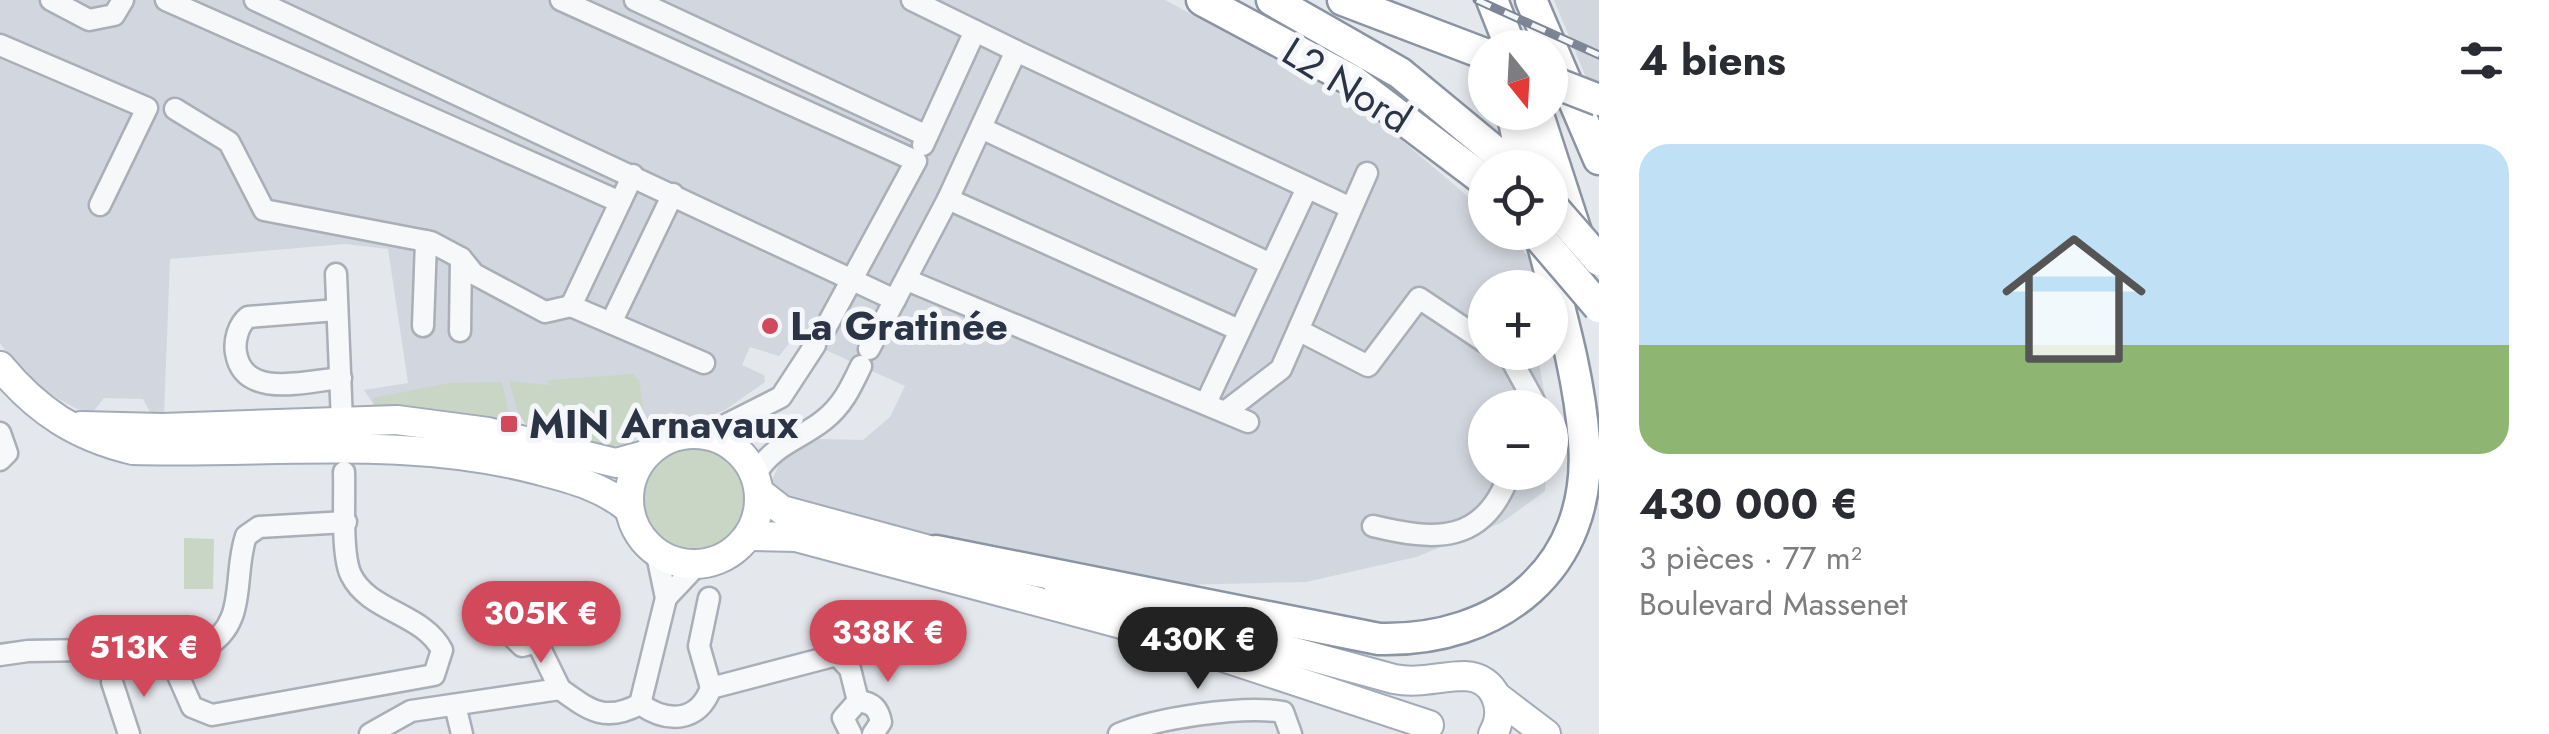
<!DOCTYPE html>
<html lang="fr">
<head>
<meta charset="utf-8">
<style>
  :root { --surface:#fff; --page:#f2f2f3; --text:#2b2b33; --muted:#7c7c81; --accent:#d1495b }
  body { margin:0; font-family:Jost,sans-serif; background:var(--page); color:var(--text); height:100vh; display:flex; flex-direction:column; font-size:38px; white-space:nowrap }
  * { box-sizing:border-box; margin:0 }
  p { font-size:32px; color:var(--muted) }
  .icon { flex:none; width:55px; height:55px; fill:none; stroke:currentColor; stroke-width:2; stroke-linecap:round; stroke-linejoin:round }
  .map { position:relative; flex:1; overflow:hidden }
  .sheet { display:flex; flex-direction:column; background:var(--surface); width:950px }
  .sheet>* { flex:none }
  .needle { width:65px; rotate:162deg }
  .tools { position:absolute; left:1468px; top:30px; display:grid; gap:20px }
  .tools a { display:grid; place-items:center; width:100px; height:100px; border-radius:50%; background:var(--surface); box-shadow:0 5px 15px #0003; font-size:50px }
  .price { position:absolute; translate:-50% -85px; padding:0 22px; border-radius:35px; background:var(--accent); color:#fff; font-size:32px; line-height:65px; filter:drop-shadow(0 2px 5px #0008) }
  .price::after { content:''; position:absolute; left:50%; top:60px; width:30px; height:22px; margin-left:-15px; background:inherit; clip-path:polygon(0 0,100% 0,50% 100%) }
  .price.current { background:#222; color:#fff }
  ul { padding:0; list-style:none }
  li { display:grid; align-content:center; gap:20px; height:530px; padding:0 40px }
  li span { display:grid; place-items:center; height:310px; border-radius:30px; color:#555 }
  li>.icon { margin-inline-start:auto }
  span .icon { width:180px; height:180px; fill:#fffc; stroke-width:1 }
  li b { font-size:42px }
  h2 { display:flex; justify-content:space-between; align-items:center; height:120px; padding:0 40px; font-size:42px }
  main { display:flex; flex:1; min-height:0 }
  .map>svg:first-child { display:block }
  .built { fill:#d2d6de }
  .green { fill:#c9d6c5 }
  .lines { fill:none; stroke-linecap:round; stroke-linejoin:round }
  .minor-casing { stroke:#a9aeb7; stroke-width:25 }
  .major-casing { stroke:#a3abb8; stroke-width:32 }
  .highway-casing { stroke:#8b94a3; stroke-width:35 }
  .minor { stroke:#f7f8fa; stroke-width:20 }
  .major { stroke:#fff; stroke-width:28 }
  .highway { stroke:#fff; stroke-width:30 }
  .rail-casing { stroke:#7d8696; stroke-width:9 }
  .rail { stroke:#f4f6f9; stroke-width:5; stroke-dasharray:15; stroke-linecap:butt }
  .highway-bridge-casing { stroke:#8b94a3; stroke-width:35; stroke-linecap:butt }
  .highway-bridge { stroke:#fff; stroke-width:30 }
  .poi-dot { fill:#d1495b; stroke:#f4f6f9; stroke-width:4 }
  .labels { text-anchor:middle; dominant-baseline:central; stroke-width:10; stroke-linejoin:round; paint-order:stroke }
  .street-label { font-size:40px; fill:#2b3445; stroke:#f4f6f9 }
  .poi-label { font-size:40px; font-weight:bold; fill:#2b3445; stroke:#f4f6f9; text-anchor:start }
</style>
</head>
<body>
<main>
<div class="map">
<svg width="1599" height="734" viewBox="0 0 1599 734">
  <rect width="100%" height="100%" fill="#e4e7ec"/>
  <!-- built -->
  <g class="built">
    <path d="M0,0H1165L1332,90L1399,138L1485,211V232L1507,233L1538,268L1527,277L1525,287L1485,288V352L1537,353L1547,407L1485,408V472L1546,473L1545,491L1501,523L1416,557L1306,582L1178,585L933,538L779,492L772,480L782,458L819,439L863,440L890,417L905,386L795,336L779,356L750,347L742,365L764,375L765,382L725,410L705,418H682L671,412L646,426L633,442L527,426L518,413L510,420L374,405L364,390L408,383L388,249L345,244L170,259L164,414H151L143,399L104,398L93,412L77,409L30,383L0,343Z"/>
    <path d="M1554,0H1599V90L1590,87Z"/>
  </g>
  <!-- green -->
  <g class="green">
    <path d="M633,374L639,380L646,426C621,466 564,436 527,426L518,413L509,381L549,385L548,380Z"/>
    <path d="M502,382L510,420L374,405L373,398L449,383Z"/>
    <circle cx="692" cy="499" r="53"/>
    <path d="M184,538L214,539L213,589H184Z"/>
  </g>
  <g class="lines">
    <!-- minor casing -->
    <g class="minor-casing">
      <g id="minor">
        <path d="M51,0L89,20L114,15L123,0"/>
        <path d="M166,0L620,202"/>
        <path d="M255,0L895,300"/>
        <path d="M561,0L916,161L825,329"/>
        <path d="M635,0L927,136"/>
        <path d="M912,0L1016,51"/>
        <path d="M0,45L147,108L100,205"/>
        <path d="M175,109L229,142L264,210L431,242L461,258L474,274L545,312L571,306L704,363"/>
        <path d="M981,128L1271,264"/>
        <path d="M923,145L975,31"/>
        <path d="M948,199L1239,330"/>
        <path d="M336,274L342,422"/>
        <path d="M907,280L1248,422"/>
        <path d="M571,306L633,175"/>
        <path d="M337,310L248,317C238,325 234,341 236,353C244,400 307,381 341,378"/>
        <path d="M611,323L673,194"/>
        <path d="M423,326L426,241"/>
        <path d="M460,331L461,258"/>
        <path d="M1300,331L1368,366L1419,298L1485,342"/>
        <path d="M869,349L948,199L1016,51L1351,208"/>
        <path d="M1501,352L1511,359L1534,401L1532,408"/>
        <path d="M1206,403L1307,188"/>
        <path d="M1225,412L1281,369L1367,173"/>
        <path d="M706,435L781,397L815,345"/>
        <path d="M0,460L7,453L0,433"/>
        <path d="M755,475C772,445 799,440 824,420C843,405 851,387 861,366"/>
        <path d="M1373,526C1435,541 1485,545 1510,472"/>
        <path d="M666,598L697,565"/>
        <path d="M709,598L699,646L711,688"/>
        <path d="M479,603L522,646L537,642L560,689"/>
        <path d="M175,649L177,673L192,707L212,715L434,675L442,650C423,613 369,612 351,575C341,555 345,497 344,472"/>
        <path d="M0,655L28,651L204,648C249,623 232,577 246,536L259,527L346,522"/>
        <path d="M837,655L840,619"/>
        <path d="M112,682L129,734"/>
        <path d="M640,704C667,723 698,723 711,688L837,655L850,669L858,701"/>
        <path d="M455,705L462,734"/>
        <path d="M370,734L411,711L560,689C589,710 605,723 640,704L666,598L657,555"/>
        <path d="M851,734L843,718L858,701C873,703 878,708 881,722L873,734"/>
        <path d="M1119,734C1156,718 1243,705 1283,712L1291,734"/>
      </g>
    </g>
    <!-- major casing -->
    <g class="major-casing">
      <g id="major">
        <path d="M0,366C37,411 77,437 133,450C270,454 404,435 538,470C572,479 601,486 628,508"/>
        <path d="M81,426L162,428L397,420L488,432L616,463L645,455"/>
        <circle cx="694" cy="499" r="65"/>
        <path d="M759,492L782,510L955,557"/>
        <path d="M749,536L796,537L1129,626L1429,725"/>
        <path d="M1059,588L1394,679C1420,684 1440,676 1465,676C1496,677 1507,710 1493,734"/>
        <path d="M1496,696L1546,734"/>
      </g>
    </g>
    <!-- highway casing -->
    <g class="highway-casing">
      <g id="highway">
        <path d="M1202,0L1353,81L1485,181"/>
        <path d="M1272,0L1400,73L1515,168"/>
        <path d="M1343,0L1485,54"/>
        <path d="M1492,0L1511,48"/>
        <path d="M1531,0L1599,159"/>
        <path d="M1512,112L1524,168"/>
        <path d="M1537,112L1578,238"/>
        <path d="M936,551L1379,639C1498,642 1594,569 1584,441C1579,371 1557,301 1540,233"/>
      </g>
    </g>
    <!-- minor -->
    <use href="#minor" class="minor"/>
    <!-- major -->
    <use href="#major" class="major"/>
    <!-- highway -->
    <use href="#highway" class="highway"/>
    <!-- rail casing -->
    <g class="rail-casing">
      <path id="rail" d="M1477,0L1599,55"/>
    </g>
    <!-- rail -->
    <use href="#rail" class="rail"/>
    <!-- highway-bridge casing -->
    <g class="highway-bridge-casing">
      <g id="highway-bridge">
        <path d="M1550,81L1599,100"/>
        <path d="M1550,204L1599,260"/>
        <path d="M1535,232L1599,307"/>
      </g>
    </g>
    <!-- highway-bridge -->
    <use href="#highway-bridge" class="highway-bridge"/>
  </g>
  <!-- markers -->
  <g class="poi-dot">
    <circle cx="770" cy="326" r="10"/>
    <rect x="499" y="414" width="20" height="20" rx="5"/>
  </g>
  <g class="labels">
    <!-- street labels -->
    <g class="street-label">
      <text transform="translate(1347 85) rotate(32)">L2 Nord</text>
    </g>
    <!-- poi labels -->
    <g class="poi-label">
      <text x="790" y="326">La Gratinée</text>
      <text x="529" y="424">MIN Arnavaux</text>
    </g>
  </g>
</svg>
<div class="tools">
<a><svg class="needle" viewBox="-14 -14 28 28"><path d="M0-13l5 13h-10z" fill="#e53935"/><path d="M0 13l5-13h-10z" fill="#7c7c81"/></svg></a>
<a><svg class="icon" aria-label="locate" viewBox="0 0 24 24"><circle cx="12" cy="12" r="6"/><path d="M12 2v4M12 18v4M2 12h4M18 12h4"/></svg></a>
<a>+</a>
<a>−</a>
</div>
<b class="price" style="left:541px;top:666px">305K €</b>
<b class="price" style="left:888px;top:685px">338K €</b>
<b class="price current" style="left:1198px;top:692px">430K €</b>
<b class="price" style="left:144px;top:700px">513K €</b>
</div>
<section class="sheet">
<h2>4 biens<svg class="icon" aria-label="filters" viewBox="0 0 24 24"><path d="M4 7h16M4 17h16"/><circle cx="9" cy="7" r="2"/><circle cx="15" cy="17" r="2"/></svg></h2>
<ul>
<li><span style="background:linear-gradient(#bfe0f5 65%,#8fb573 0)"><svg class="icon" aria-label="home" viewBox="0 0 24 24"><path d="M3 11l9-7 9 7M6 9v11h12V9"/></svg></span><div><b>430 000 €</b><p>3 pièces · 77 m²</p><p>Boulevard Massenet</p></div></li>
</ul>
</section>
</main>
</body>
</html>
